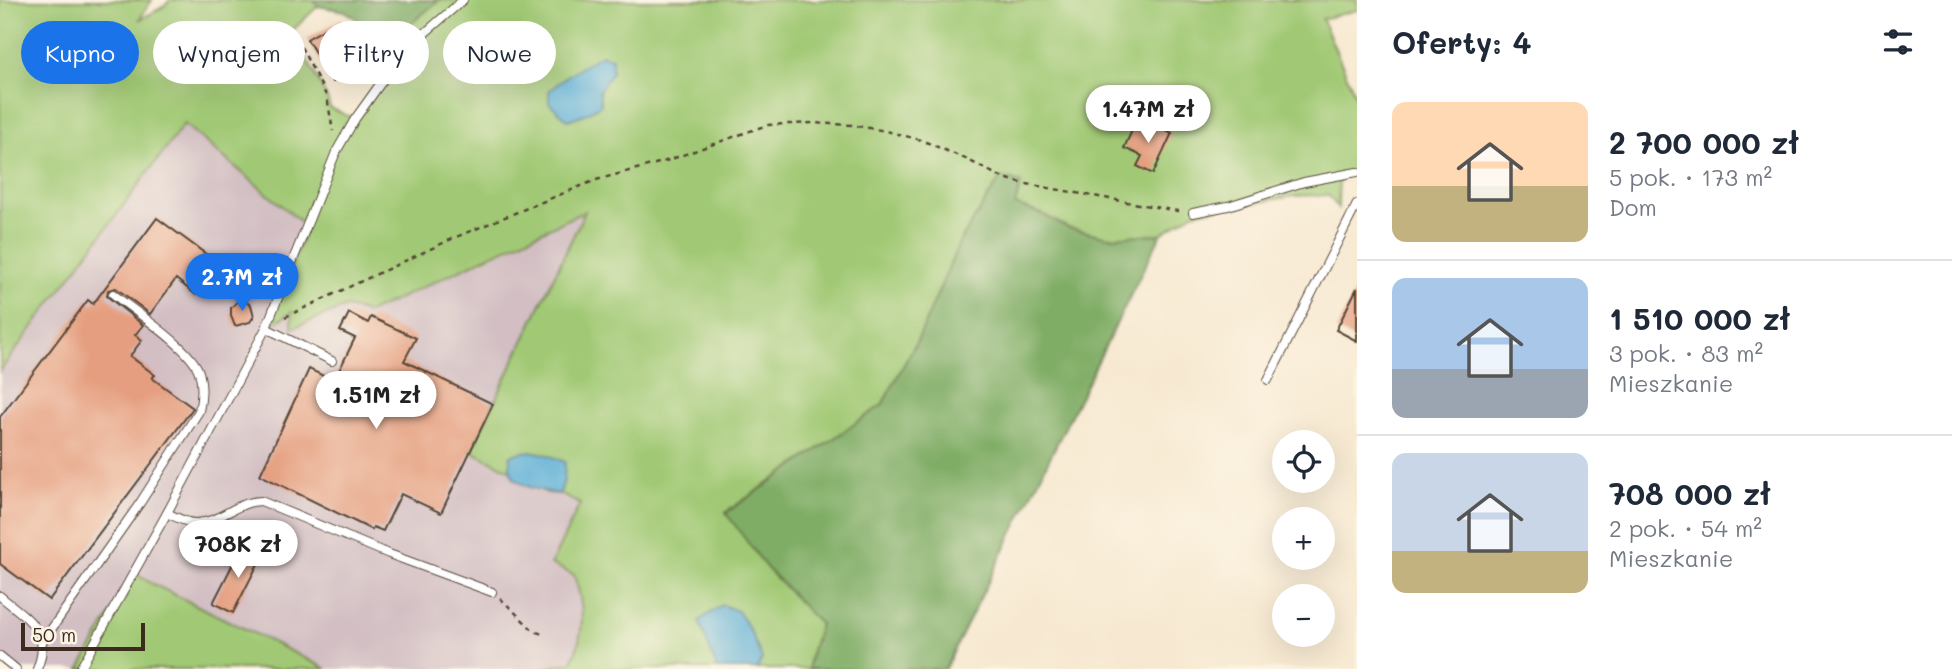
<!DOCTYPE html>
<html lang="pl">
<head>
<meta charset="utf-8">
<style>
  :root { --surface:#fff; --page:#f6f6f7; --text:#1f2937; --muted:#747a83; --line:#e0e1e3; --accent:#1a73e8 }
  body { margin:0; font-family:Mali,sans-serif; background:var(--page); color:var(--text); height:100vh; display:flex; flex-direction:column; font-size:26px; white-space:nowrap }
  * { box-sizing:border-box; margin:0 }
  p { font-size:23px; color:var(--muted) }
  .icon { flex:none; width:38px; height:38px; fill:none; stroke:currentColor; stroke-width:2; stroke-linecap:round; stroke-linejoin:round }
  .map { position:relative; flex:1; overflow:hidden }
  .sheet { display:flex; flex-direction:column; background:var(--surface); width:595px }
  .sheet>* { flex:none }
  .banner { position:absolute; left:21px; top:21px; width:665px; height:63px; display:flex; gap:14px }
  .buttons { position:absolute; left:1272px; top:430px; display:grid; gap:14px }
  .buttons a { display:grid; place-items:center; width:63px; height:63px; border-radius:50%; background:var(--surface); box-shadow:0 7px 28px #0002; font-size:35px }
  .scale { position:absolute; left:21px; bottom:18px; width:124px; box-sizing:border-box; padding-left:7px; border:4px solid #3b2a1e; border-top:0; font-size:19px; line-height:24px; white-space:nowrap; color:#3b2a1e; -webkit-text-stroke:5px #fcf5e5; paint-order:stroke }
  .price { position:absolute; translate:-50% -60px; padding:0 16px; border-radius:24px; background:#fff; color:#222; font-size:23px; line-height:46px; filter:drop-shadow(0 2px 4px #0008) }
  .price::after { content:''; position:absolute; left:50%; top:42px; width:21px; height:16px; margin-left:-10px; background:inherit; clip-path:polygon(0 0,100% 0,50% 100%) }
  .price.active { background:var(--accent); color:#fff }
  ul { padding:0; list-style:none }
  li { display:flex; align-items:center; gap:21px; height:175px; padding:0 35px }
  li+li { border-top:2px solid var(--line) }
  li span { display:grid; place-items:center; flex:none; width:196px; height:140px; border-radius:14px; color:#555 }
  li>.icon { margin-inline-start:auto }
  span .icon { width:84px; height:84px; fill:#fffc; stroke-width:1 }
  li b { font-size:30px }
  h2 { display:flex; justify-content:space-between; align-items:center; height:84px; padding:0 35px; font-size:30px }
  .pill { padding:0 24px; border-radius:32px; background:var(--surface); box-shadow:0 7px 28px #0002; font-size:24px; line-height:63px }
  .pill.active { background:var(--accent); color:#fff }
  main { display:flex; flex:1; min-height:0 }
  .map>svg:first-child { display:block }
  .industrial { fill:#d2bec3 }
  .green { fill:#a1c974; stroke:#6e7a49; stroke-width:2 }
  .forest { fill:#80ad66; stroke:#5e6c42; stroke-width:2 }
  .water { fill:#5bafd7; stroke:#4b6c7a; stroke-width:2 }
  .building { fill:#e59f80 }
  .lines { fill:none; stroke-linecap:round; stroke-linejoin:round }
  .lane-casing { stroke:#574739; stroke-width:10 }
  .path { stroke:#574739; stroke-width:2.5; stroke-dasharray:5 5; stroke-linecap:butt }
  .lane { stroke:#fff; stroke-width:8 }
</style>
</head>
<body>
<main>
<div class="map">
<svg width="1357" height="669" viewBox="0 0 1357 669">
  <rect width="100%" height="100%" fill="#fcf5e5"/>
  <filter id="ink" filterUnits="userSpaceOnUse"><feTurbulence type="fractalNoise" baseFrequency=".0143" numOctaves="2"/><feDisplacementMap in="SourceGraphic" scale="14" xChannelSelector="R" yChannelSelector="G"/><feConvolveMatrix kernelMatrix="1 2 1 2 8 2 1 2 1" color-interpolation-filters="sRGB"/></filter>
  <filter id="wash" filterUnits="userSpaceOnUse"><feTurbulence type="fractalNoise" baseFrequency=".00686" numOctaves="4" result="noise"/><feDisplacementMap in="SourceGraphic" scale="28" xChannelSelector="R" yChannelSelector="G"/><feGaussianBlur stdDeviation="1.57" result="paint"/><feColorMatrix in="noise" values="0 0 0 0 0 0 0 0 0 0 0 0 0 0 0 0 0 1.4 0 .05"/><feComposite in="paint" operator="in"/></filter>
  <g filter="url(#wash)">
    <rect width="100%" height="100%" fill="#f7e9d1"/>
    <!-- industrial -->
    <path class="industrial" d="M184,124L307,228L292,327L483,261L586,210L471,451L580,504L551,564L574,575L580,591L582,639L572,662L542,669H327L134,573L80,669H16L0,656V371Z"/>
    <!-- green -->
    <g class="green">
      <path d="M0,0H152L139,20L163,7L170,0H313L318,6L292,31L327,97L330,108L355,119L403,52L383,38L402,31L439,0H1357V10L1322,19L1357,99V172L1339,175L1338,208L1328,195L1293,196L1244,205L1228,206L1193,213L1161,234L1109,237L1068,228L1042,214L1015,205L920,335L882,405L726,512L766,567L820,624L809,660V669H542L572,662C585,631 585,607 574,575L551,564L580,504L560,494L547,493L516,479L510,470L471,451L585,211L368,313L346,307L292,328V312L266,328L307,227L184,124L0,371Z"/>
      <path d="M134,573L153,584L327,669H80Z"/>
    </g>
    <!-- forest -->
    <g class="forest">
      <path d="M313,0H439L402,31L383,38L345,11L318,6Z"/>
      <path d="M1001,177L1021,183L1015,205L1042,214L1068,228L1109,237L1161,234L945,669H809V661L820,624L766,567L726,513L882,405L920,335L959,243Z"/>
    </g>
    <!-- water -->
    <g class="water">
      <path d="M601,55L612,58V72L599,91L601,105L585,114L568,120L549,103V91L568,75Z"/>
      <path d="M531,451L545,454L565,462L564,480L560,494C547,492 525,488 515,479C509,473 510,464 510,456L517,453Z"/>
      <path d="M722,605L738,611L751,632L762,659L757,669H718L716,666L699,621Z"/>
    </g>
    <g id="blocks">
      <!-- building -->
      <g class="building">
        <path d="M340,20L348,33L341,37L359,67L333,82L307,39Z"/>
        <path d="M1149,122L1172,133L1153,174L1137,166L1142,156L1124,148L1134,126L1145,131Z"/>
        <path d="M157,218L218,263L195,294L176,279L150,314L116,288L108,290L107,296L143,325L135,335L142,340L130,356L155,375L152,378L193,408L49,600L0,564V417L88,300L93,304Z"/>
        <path d="M1357,288V341L1336,330Z"/>
        <path d="M244,301L251,305L254,316L250,322L235,326L231,316V308L237,302Z"/>
        <path d="M349,313L368,323L371,317L416,338L404,361L493,404L441,513L401,494L383,531L373,527L372,530L260,475L309,369L334,381L355,338L340,331Z"/>
        <path d="M242,546L262,556L233,613L213,603Z"/>
      </g>
    </g>
  </g>
  <g filter="url(#ink)">
    <use href="#blocks" fill-opacity="0" stroke="#574739" stroke-width="2"/>
    <g class="lines">
      <!-- lane casing -->
      <g class="lane-casing">
        <g id="lane">
          <path d="M1193,213L1228,206L1304,182L1357,172"/>
          <path d="M266,328L332,361"/>
          <path d="M1268,380L1357,204"/>
          <path d="M167,513C176,517 186,523 195,523C218,524 237,501 261,501L389,554L492,592"/>
          <path d="M0,596C26,618 53,631 37,669"/>
          <path d="M43,641L140,503L199,411C202,398 203,385 199,372C191,348 134,311 113,294"/>
          <path d="M0,656L16,669"/>
          <path d="M80,669L167,513L266,328L336,152L355,119L403,52L463,0"/>
        </g>
      </g>
      <!-- path -->
      <g class="path">
        <path d="M301,47L327,97L333,131"/>
        <path d="M285,317L456,237L596,180L666,161L767,125L813,123L852,125L886,131L921,140L966,159L1001,177L1021,183L1183,212"/>
        <path d="M500,598L534,631L545,635"/>
      </g>
      <!-- lane -->
      <use href="#lane" class="lane"/>
    </g>
  </g>
</svg>
<div class="buttons">
<a><svg class="icon" aria-label="locate" viewBox="0 0 24 24"><circle cx="12" cy="12" r="6"/><path d="M12 2v4M12 18v4M2 12h4M18 12h4"/></svg></a>
<a>+</a>
<a>−</a>
</div>
<div class="scale">50 m</div>
<b class="price" style="left:1148px;top:145px">1.47M zł</b>
<b class="price active" style="left:242px;top:313px">2.7M zł</b>
<b class="price" style="left:376px;top:431px">1.51M zł</b>
<b class="price" style="left:238px;top:580px">708K zł</b>
<div class="banner">
<a class="pill active">Kupno</a>
<a class="pill">Wynajem</a>
<a class="pill">Filtry</a>
<a class="pill">Nowe</a>
</div>
</div>
<section class="sheet">
<h2>Oferty: 4<svg class="icon" aria-label="filters" viewBox="0 0 24 24"><path d="M4 7h16M4 17h16"/><circle cx="9" cy="7" r="2"/><circle cx="15" cy="17" r="2"/></svg></h2>
<ul>
<li><span style="background:linear-gradient(#ffd9b3 60%,#c2b280 0)"><svg class="icon" aria-label="home" viewBox="0 0 24 24"><path d="M3 11l9-7 9 7M6 9v11h12V9"/></svg></span><div><b>2 700 000 zł</b><p>5 pok. · 173 m²</p><p>Dom</p></div></li>
<li><span style="background:linear-gradient(#a9c7e8 65%,#9aa5b1 0)"><svg class="icon" aria-label="home" viewBox="0 0 24 24"><path d="M3 11l9-7 9 7M6 9v11h12V9"/></svg></span><div><b>1 510 000 zł</b><p>3 pok. · 83 m²</p><p>Mieszkanie</p></div></li>
<li><span style="background:linear-gradient(#c9d6e8 70%,#c2b280 0)"><svg class="icon" aria-label="home" viewBox="0 0 24 24"><path d="M3 11l9-7 9 7M6 9v11h12V9"/></svg></span><div><b>708 000 zł</b><p>2 pok. · 54 m²</p><p>Mieszkanie</p></div></li>
</ul>
</section>
</main>
</body>
</html>
